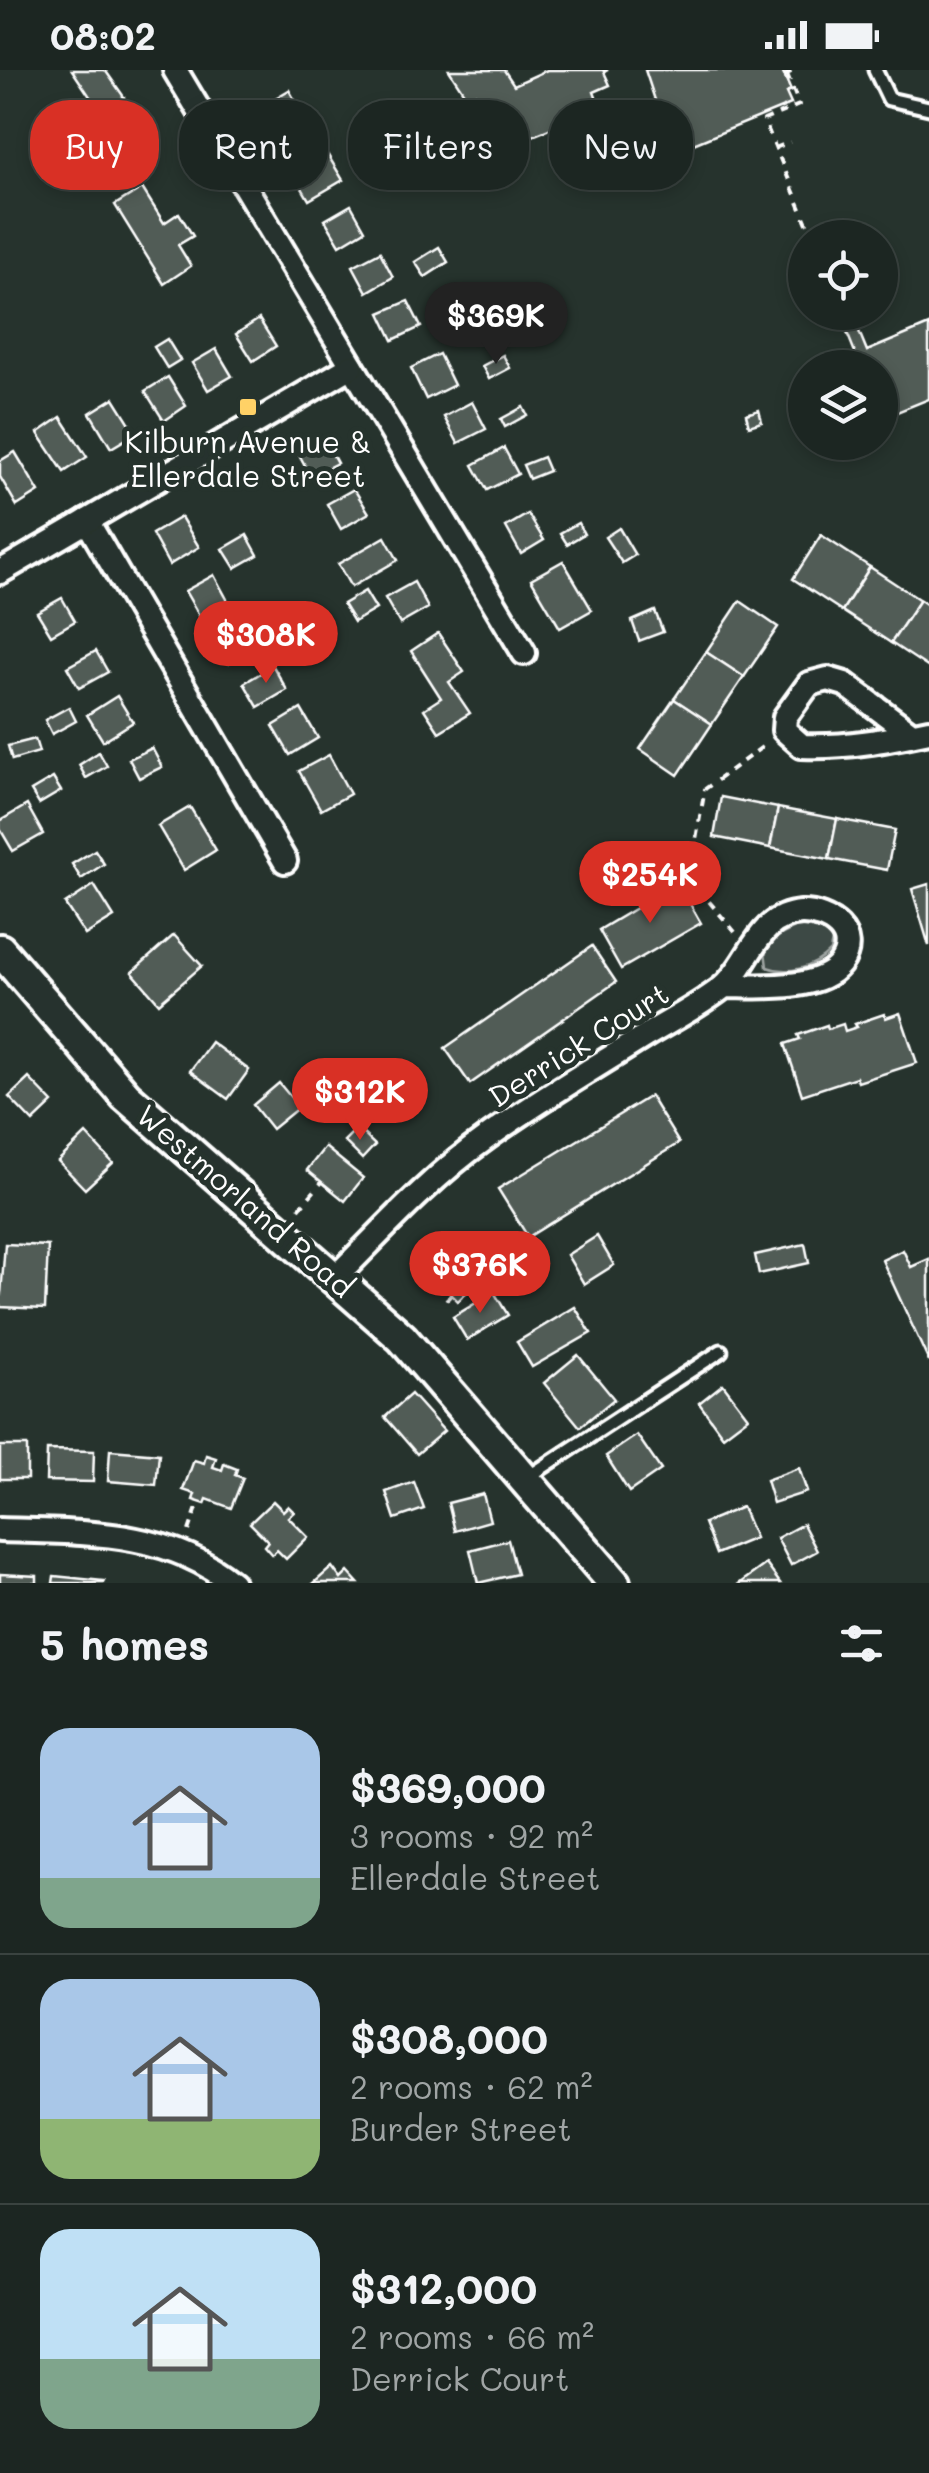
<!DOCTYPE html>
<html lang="en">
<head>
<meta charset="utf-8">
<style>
  :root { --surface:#1c2622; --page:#252e2a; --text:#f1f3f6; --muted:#a0a5a5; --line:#3a4340; --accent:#d93025 }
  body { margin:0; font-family:Mali,sans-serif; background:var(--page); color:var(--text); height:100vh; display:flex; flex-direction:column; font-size:38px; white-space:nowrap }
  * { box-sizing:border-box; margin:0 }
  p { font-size:32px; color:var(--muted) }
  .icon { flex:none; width:55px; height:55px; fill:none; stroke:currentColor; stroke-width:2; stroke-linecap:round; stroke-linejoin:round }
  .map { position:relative; height:1513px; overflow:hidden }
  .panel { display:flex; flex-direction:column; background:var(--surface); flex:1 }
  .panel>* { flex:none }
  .banner { position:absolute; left:30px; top:30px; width:870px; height:90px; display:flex; gap:20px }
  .buttons { position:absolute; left:788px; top:150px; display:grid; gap:20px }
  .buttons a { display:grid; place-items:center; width:110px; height:110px; border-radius:50%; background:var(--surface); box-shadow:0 5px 15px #0003,0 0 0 2px var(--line); font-size:50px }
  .price { position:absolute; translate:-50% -85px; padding:0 22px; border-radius:35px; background:var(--accent); color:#fff; font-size:32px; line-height:65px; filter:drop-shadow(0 2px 5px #0008) }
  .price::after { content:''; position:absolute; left:50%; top:60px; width:30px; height:22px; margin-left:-15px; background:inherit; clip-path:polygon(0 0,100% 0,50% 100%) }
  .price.on { background:#222; color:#fff }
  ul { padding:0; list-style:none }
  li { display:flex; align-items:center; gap:30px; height:250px; padding:0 40px }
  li+li { border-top:2px solid var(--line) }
  li span { display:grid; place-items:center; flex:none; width:280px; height:200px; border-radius:30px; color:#555 }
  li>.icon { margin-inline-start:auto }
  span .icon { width:120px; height:120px; fill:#fffc; stroke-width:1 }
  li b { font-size:42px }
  h2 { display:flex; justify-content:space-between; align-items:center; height:120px; padding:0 40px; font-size:42px }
  .pill { padding:0 35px; border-radius:40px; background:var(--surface); box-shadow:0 5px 15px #0003,0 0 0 2px var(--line); font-size:35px; line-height:90px }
  .pill.on { background:var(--accent); color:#fff }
  .status { display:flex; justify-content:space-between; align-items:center; height:70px; padding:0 50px; background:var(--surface); direction:ltr }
  .status svg { height:28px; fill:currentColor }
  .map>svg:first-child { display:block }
  .green { fill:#3e4944; stroke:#9ea4a2; stroke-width:2.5 }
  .building { fill:#515c57; stroke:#fff; stroke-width:2.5 }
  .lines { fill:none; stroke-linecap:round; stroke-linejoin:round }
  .service-casing { stroke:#fff; stroke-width:19 }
  .minor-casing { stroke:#fff; stroke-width:30 }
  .tertiary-casing { stroke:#fff; stroke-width:38 }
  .path { stroke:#fff; stroke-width:4; stroke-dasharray:8 8; stroke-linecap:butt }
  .service { stroke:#26332d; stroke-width:11 }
  .minor { stroke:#26332d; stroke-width:22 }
  .tertiary { stroke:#26332d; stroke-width:30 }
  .poi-dot { fill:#ffd166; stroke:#26332d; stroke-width:4 }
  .labels { text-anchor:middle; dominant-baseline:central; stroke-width:10; stroke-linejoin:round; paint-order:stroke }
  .poi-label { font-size:30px; fill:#fff; stroke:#26332d }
  .street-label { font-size:30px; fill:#fff; stroke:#26332d }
</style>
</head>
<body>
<div class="status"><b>08:02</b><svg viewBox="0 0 49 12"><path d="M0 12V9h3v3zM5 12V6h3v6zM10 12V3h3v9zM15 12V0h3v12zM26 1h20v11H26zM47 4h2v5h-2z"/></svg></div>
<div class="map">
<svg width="929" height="1513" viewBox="0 0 929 1513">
  <rect width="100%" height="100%" fill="#26332d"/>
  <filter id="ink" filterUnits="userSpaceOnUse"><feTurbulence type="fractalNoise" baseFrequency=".01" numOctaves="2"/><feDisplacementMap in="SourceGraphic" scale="20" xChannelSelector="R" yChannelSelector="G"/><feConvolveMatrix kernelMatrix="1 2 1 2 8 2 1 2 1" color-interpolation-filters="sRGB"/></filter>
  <g filter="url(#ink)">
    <!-- green -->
    <path class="green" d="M797,857C813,857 824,855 832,871L830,881C814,898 788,905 767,897L765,881L777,867Z"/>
    <!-- building -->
    <g class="building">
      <path d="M72,0H105L124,27L101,43Z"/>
      <path d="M449,0H504L514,15L547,0H608L604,2L610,15L594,22L600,38L513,74L504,52L496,56L475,24L468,29Z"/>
      <path d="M645,0H782L791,21L786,23L791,34L676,81L660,42L654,45L655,49L638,57L631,39L648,32L649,36L656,33Z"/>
      <path d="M289,20L311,58L279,77L257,39Z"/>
      <path d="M408,52L423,77L396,92L382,68Z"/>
      <path d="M321,74L343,110L309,130L288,94Z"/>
      <path d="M142,118L164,153L179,143L193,166L178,175L191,196L164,214L115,135Z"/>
      <path d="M351,135L365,160L340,175L325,150Z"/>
      <path d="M439,177L448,192L425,207L415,192Z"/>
      <path d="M380,182L393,207L367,222L353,196Z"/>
      <path d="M408,231L421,257L393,270L380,243Z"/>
      <path d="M851,242L867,281L929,255V329L880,349V298H841L839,292L856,285L840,245Z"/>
      <path d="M259,249L276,276L253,291L236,264Z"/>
      <path d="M167,269L180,290L167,298L154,277Z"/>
      <path d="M216,279L232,306L208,320L192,293Z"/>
      <path d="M439,284L454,315L426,329L411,298Z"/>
      <path d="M503,285L510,298L489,309L482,296Z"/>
      <path d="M168,307L186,336L164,351L145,321Z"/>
      <path d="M114,328L136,363L111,378L90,343Z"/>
      <path d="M472,332L486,359L458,373L444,347Z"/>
      <path d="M523,337L527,345L505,357L501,349Z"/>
      <path d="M759,340L762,352L749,356L746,344Z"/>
      <path d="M61,347L87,387L64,402L38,363Z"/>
      <path d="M323,367L337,393L311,406L297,381Z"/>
      <path d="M504,378L518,404L487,420L473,395Z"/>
      <path d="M15,382L39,422L17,436L0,407V391Z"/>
      <path d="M543,387L549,401L529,409L523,395Z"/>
      <path d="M354,419L369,443L341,459L327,434Z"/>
      <path d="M528,444L544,470L521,484L506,457Z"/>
      <path d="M181,447L199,477L169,495L152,464Z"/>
      <path d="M578,453L584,464L567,474L560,463Z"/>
      <path d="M619,458L635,485L622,493L605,467Z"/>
      <path d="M247,465L258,485L235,498L223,479Z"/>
      <path d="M821,465L870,497L842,541L793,509Z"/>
      <path d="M385,467L398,490L351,517L338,494Z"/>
      <path d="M563,491L592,540L560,558L531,509Z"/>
      <path d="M870,497L920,530L891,573L842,541Z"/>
      <path d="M214,505L228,531L200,547L185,521Z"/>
      <path d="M414,512L428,538L400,554L385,528Z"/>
      <path d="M365,521L376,539L354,552L343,534Z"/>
      <path d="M62,528L75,551L51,565L37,542Z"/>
      <path d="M920,530L929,536V598L891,573Z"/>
      <path d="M740,531L778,557L744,607L706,582Z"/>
      <path d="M655,541L663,562L639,571L632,551Z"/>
      <path d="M242,551L257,577L229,593L214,568Z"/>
      <path d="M438,563L464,602L449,612L470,643L439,662L424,639L441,628L411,581Z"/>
      <path d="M96,581L108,602L79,618L67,597Z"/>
      <path d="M706,582L744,607L712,654L674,629Z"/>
      <path d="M273,596L287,620L258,637L244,613Z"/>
      <path d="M117,626L133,652L103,671L87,645Z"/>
      <path d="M674,629L712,654L678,705L640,679Z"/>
      <path d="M69,637L76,651L52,664L45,650Z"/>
      <path d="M301,639L318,668L290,685L273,656Z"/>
      <path d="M35,669L39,682L12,690L8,676Z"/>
      <path d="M152,678L162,697L139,708L129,689Z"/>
      <path d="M99,682L107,696L86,708L79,695Z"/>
      <path d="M329,685L350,724L321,740L299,701Z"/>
      <path d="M53,708L61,721L39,734L31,721Z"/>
      <path d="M721,727L778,738L770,778L714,767Z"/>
      <path d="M27,735L43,764L13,781L0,759V751Z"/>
      <path d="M190,737L216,780L184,800L158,756Z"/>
      <path d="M778,738L837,749L829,789L770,778Z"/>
      <path d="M837,749L895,760L887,800L829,789Z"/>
      <path d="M95,780L104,794L81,809L72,794Z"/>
      <path d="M678,813L701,853L621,899L599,860Z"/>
      <path d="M929,814V876L912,819Z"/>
      <path d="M94,815L114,847L85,865L65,834Z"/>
      <path d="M174,865L202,896L159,933L132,902Z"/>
      <path d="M592,876L616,912L470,1014L445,978Z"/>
      <path d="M900,943L917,993L858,1012L856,1007L802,1025L785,974L800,969L798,965L827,955L828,959L843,954L845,961L857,957L855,954L884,944L886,948Z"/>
      <path d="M211,972L249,1000L228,1029L190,1001Z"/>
      <path d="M29,1008L53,1033L33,1052L9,1027Z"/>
      <path d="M279,1013L299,1037L272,1059L253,1035Z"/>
      <path d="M650,1026L679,1073L528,1167L498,1119Z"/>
      <path d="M357,1058L375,1075L362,1089L344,1071Z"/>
      <path d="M86,1064L113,1093L85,1119L58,1091Z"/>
      <path d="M325,1077L363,1108L345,1131L307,1100Z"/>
      <path d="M597,1166L614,1195L584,1214L567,1185Z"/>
      <path d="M448,1167L485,1204L458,1231L421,1193Z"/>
      <path d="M5,1174L48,1176L45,1239L0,1237Z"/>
      <path d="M805,1174L809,1193L759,1204L755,1185Z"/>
      <path d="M903,1180L911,1197L929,1189V1292L882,1190Z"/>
      <path d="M494,1222L508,1245L467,1270L453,1247Z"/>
      <path d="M575,1237L591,1263L532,1297L517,1272Z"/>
      <path d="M578,1285L614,1329L580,1357L544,1313Z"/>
      <path d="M723,1314L748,1347L723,1366L699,1333Z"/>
      <path d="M411,1324L444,1361L417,1384L385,1347Z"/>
      <path d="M637,1365L661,1400L629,1422L606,1386Z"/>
      <rect x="0" y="1376" width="27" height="33"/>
      <path d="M47,1380L94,1381L93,1412L46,1411Z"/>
      <path d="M110,1380L159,1384L156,1415L108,1411Z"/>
      <path d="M206,1385L216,1388L213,1397L222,1400L224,1394L237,1399L235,1405L243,1408L231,1438L207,1429L205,1434L193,1430L195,1424L183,1420L194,1390L204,1393Z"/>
      <path d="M799,1398L807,1422L773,1433L766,1410Z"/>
      <path d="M414,1412L424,1439L395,1449L386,1422Z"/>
      <path d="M483,1424L490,1451L455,1461L448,1433Z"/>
      <path d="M273,1431L283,1441L288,1436L294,1442L288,1447L308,1467L286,1489L277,1480L272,1485L264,1476L268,1471L250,1453Z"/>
      <path d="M742,1437L755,1468L716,1484L704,1453Z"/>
      <path d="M803,1454L817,1481L791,1495L777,1468Z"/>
      <path d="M508,1470L517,1504L478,1513L470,1480Z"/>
      <path d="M766,1494L780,1513H740Z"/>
      <path d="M332,1497L341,1509L348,1502L358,1513H314Z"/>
      <path d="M0,1504L37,1506V1513H0Z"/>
      <path d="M54,1506L104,1511L103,1513H53Z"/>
    </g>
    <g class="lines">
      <!-- service casing -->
      <g class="service-casing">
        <g id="service">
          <path d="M875,0L889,29L929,38"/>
          <path d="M525,1409L721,1281"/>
        </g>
      </g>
      <!-- minor casing -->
      <g class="minor-casing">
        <g id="minor">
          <path d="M175,0L524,583"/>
          <path d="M87,451L285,791"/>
          <path d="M0,502L352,296"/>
          <path d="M912,664L845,614L828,609L809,614L785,647L784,660L802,676C846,678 886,670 929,661"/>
          <path d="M335,1208C383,1160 430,1108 485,1069C536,1032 591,1000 645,966C670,951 699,936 722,918C751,894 756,846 801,843C829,842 861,865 840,894C818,922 756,916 724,916"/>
          <path d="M0,1460C81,1463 167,1459 232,1513"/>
        </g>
      </g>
      <!-- tertiary casing -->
      <g class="tertiary-casing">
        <path id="tertiary" d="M0,880L126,1026L402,1268L614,1513"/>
      </g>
      <!-- path -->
      <g class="path">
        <path d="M787,4L799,35L764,50L813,168"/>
        <path d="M784,5L796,0"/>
        <path d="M775,78L790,72"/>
        <path d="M735,862L689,808L705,719L765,675"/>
        <path d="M299,1139L322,1112"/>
        <path d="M424,1206L429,1201"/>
        <path d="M446,1230L452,1224"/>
        <path d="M189,1461L199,1432"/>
      </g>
      <!-- service -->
      <use href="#service" class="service"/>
      <!-- minor -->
      <use href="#minor" class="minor"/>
      <!-- tertiary -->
      <use href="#tertiary" class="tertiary"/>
    </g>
  </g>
  <!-- markers -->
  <rect class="poi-dot" x="238" y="327" width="20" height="20" rx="5"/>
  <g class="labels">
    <!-- poi labels -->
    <g class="poi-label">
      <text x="248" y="371">Kilburn Avenue &amp;<tspan x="248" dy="34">Ellerdale Street</tspan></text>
    </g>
    <!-- street labels -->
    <g class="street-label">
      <text transform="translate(578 974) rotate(-32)">Derrick Court</text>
      <text transform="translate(246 1130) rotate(41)">Westmorland Road</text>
    </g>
  </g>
</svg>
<div class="buttons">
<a><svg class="icon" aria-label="locate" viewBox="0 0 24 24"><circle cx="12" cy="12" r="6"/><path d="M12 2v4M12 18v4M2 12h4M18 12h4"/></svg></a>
<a><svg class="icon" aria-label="layers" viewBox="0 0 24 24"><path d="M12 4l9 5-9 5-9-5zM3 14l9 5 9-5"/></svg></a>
</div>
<b class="price on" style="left:496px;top:297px">$369K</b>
<b class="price" style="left:266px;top:616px">$308K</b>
<b class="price" style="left:650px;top:856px">$254K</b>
<b class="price" style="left:360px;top:1073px">$312K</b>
<b class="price" style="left:480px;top:1246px">$376K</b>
<div class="banner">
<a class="pill on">Buy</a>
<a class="pill">Rent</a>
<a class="pill">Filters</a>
<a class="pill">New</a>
</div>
</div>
<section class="panel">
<h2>5 homes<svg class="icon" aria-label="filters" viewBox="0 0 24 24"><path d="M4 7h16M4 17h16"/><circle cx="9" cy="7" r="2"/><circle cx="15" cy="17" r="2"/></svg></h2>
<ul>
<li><span style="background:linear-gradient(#a9c7e8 75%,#7fa58c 0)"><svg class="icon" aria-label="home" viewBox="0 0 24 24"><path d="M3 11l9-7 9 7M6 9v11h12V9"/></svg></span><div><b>$369,000</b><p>3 rooms · 92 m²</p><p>Ellerdale Street</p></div></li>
<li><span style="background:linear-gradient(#a9c7e8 70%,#8fb573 0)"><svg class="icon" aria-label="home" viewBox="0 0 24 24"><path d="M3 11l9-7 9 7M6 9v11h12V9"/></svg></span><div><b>$308,000</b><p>2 rooms · 62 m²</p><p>Burder Street</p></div></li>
<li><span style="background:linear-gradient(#bfe0f5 65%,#7fa58c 0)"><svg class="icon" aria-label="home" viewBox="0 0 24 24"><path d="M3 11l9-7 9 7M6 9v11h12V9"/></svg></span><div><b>$312,000</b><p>2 rooms · 66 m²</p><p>Derrick Court</p></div></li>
</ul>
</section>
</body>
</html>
